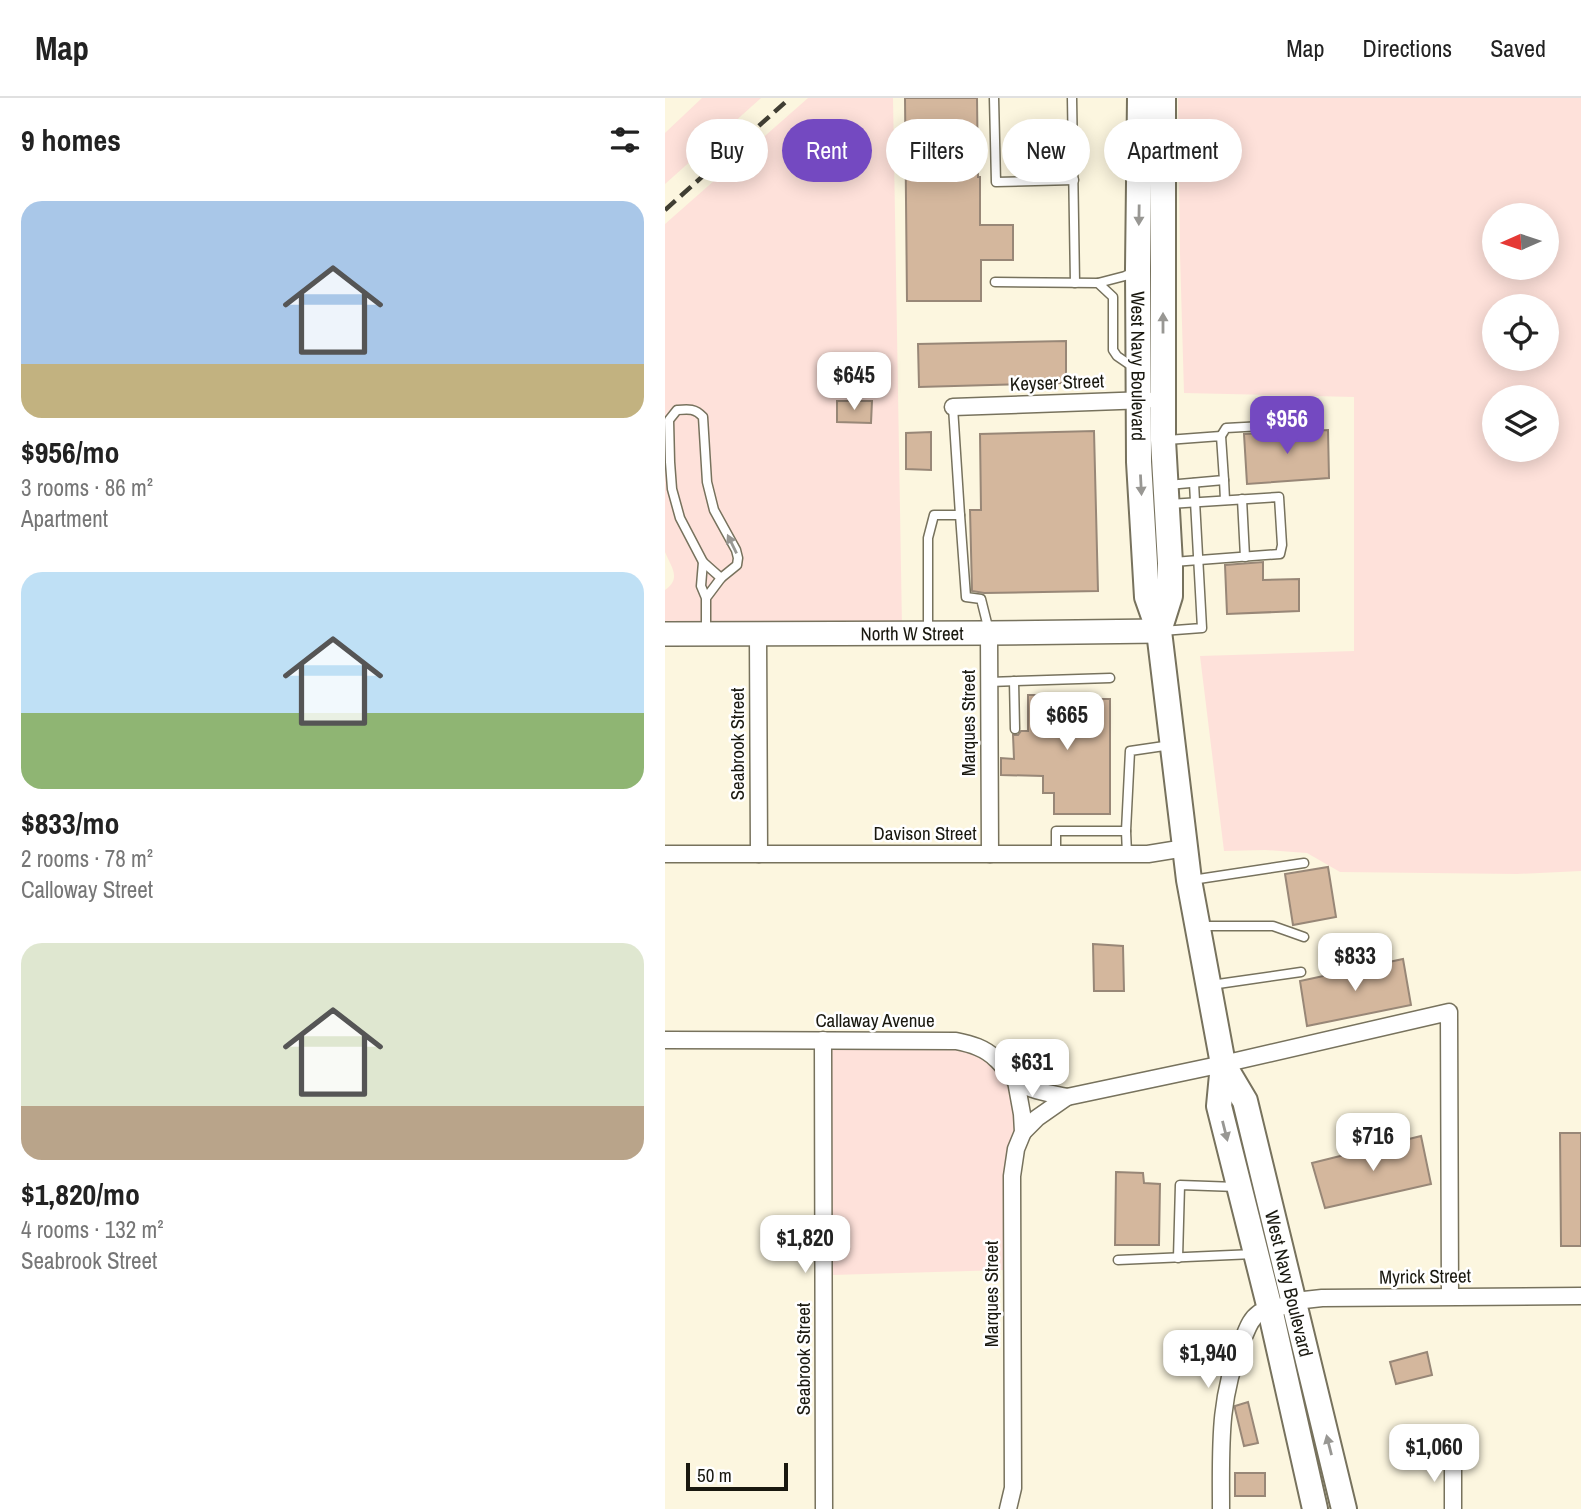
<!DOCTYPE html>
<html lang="en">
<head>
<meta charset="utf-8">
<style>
  :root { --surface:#fff; --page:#f2f2f2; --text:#222; --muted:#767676; --line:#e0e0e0; --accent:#7449c1 }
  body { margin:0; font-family:"Archivo Narrow",sans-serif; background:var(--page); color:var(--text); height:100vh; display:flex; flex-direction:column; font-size:26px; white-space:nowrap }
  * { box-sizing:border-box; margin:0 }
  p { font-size:23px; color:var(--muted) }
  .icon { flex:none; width:38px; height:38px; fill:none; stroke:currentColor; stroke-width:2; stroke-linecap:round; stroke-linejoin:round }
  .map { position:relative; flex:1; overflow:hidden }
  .sheet { display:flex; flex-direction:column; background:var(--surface); width:665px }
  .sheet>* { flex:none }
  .banner { position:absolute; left:21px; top:21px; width:665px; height:63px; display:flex; gap:14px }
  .needle { width:46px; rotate:267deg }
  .controls { position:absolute; left:817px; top:105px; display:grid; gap:14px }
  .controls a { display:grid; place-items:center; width:77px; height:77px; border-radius:50%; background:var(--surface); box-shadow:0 4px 18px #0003; font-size:35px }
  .scale { position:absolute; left:21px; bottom:18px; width:102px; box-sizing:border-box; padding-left:7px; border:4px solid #19180f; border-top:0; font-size:19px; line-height:24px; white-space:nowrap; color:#19180f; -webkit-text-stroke:5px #fff; paint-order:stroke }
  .price { position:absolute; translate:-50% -60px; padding:0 16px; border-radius:14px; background:#fff; color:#222; font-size:23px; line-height:46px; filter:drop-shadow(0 2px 4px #0008) }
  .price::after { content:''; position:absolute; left:50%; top:42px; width:21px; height:16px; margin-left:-10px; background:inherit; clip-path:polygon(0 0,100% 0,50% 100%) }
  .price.current { background:var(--accent); color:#fff }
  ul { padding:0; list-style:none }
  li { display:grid; align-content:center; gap:14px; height:371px; padding:0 21px }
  li span { display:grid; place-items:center; height:217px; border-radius:21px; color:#555 }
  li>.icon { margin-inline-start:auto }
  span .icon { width:126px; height:126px; fill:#fffc; stroke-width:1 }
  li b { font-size:30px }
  h2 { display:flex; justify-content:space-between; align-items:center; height:84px; padding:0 21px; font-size:30px }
  .chip { padding:0 24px; border-radius:32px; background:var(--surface); box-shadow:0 4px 18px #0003; font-size:24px; line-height:63px }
  .chip.current { background:var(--accent); color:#fff }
  header { display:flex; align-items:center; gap:42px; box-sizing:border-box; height:98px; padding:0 35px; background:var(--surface); border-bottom:2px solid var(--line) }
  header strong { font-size:33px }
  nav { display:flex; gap:38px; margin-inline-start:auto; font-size:24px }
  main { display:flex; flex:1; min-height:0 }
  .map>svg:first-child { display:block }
  .green { fill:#fee1da; fill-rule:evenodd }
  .building { fill:#d4b79d; stroke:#988777; stroke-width:2 }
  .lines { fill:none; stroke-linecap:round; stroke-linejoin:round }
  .service-casing { stroke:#77725d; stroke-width:11 }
  .minor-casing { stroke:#77725d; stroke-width:19 }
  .secondary-casing { stroke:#77725d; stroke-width:26 }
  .primary-casing { stroke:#77725d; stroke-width:28 }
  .service { stroke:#fff; stroke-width:8 }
  .minor { stroke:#fff; stroke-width:16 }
  .secondary { stroke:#fff; stroke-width:23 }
  .primary { stroke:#fff; stroke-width:24 }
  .rail { stroke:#403e33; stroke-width:4.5; stroke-dasharray:14 7; stroke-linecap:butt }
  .oneway { fill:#989793 }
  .labels { text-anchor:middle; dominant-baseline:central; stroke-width:5; stroke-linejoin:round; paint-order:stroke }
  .street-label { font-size:19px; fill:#19180f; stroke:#fff }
</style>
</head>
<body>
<header>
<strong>Map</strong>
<nav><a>Map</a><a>Directions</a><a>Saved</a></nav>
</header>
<main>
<section class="sheet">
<h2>9 homes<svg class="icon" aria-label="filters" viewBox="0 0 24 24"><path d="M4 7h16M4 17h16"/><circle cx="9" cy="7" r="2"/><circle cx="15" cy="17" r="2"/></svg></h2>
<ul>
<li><span style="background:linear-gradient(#a9c7e8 75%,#c2b280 0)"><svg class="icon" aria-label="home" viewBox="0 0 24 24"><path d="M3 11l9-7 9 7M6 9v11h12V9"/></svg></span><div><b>$956/mo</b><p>3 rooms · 86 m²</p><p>Apartment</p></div></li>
<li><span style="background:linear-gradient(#bfe0f5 65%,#8fb573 0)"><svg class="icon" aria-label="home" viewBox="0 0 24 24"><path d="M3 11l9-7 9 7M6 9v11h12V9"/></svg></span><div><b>$833/mo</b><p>2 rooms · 78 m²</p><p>Calloway Street</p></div></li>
<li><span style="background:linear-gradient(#dfe7d0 75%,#b9a48a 0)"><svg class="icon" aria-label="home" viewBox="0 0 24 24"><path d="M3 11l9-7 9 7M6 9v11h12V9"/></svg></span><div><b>$1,820/mo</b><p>4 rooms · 132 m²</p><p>Seabrook Street</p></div></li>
</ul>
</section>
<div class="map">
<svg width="916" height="1411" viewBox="0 0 916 1411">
  <rect width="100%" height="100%" fill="#fcf6df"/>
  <!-- green -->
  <g class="green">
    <path d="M37,0H96L0,86V35Z"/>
    <path d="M143,0H228L237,529H0V492C17,480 6,469 0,454V126Z"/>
    <path d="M513,0H916V773L852,776L675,774L642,755L600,752L559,753L535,558L689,553V299L519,295L515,156ZM830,117H882V170H830ZM882,208V261H830V208ZM830,299H882V352H830Z"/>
    <path d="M166,949L290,950L314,957L324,964L343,986L349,1017L350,1032L347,1035L348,1037C333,1076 339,1130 339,1172L167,1177Z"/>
  </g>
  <!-- building -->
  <g class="building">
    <path d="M240,0H312L313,79H315V127H348V162H316V203H242Z"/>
    <path d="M401,243V285L254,289L253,246Z"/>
    <path d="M172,303H207L206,325L172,324Z"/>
    <path d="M663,332L664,380L582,386L579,336Z"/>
    <path d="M429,333L433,493L319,495L307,493L305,412H316L315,336Z"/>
    <path d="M266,334V372L241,371V335Z"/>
    <path d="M598,464V482L634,481V513L562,516L560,467Z"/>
    <path d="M363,597H404V601H445V716H389V695H378V678L336,677V660L349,661L348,637H353L356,633H363Z"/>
    <path d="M663,769L671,819L628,827L620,776Z"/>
    <path d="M428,846L458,848L459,893H429Z"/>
    <path d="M738,861L746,907L642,928L635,883Z"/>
    <path d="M895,1035H916V1148H896Z"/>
    <path d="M756,1038L766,1086L660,1110L647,1065Z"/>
    <path d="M451,1074L478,1075L479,1085L495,1086L494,1147H450Z"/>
    <path d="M762,1254L767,1277L731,1286L725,1264Z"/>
    <path d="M583,1304L593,1345L579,1348L570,1311V1308Z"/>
    <rect x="570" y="1375" width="30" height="23"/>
  </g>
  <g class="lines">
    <!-- service casing -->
    <g class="service-casing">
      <g id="service">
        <path d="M329,0L331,84L409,82"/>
        <path d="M407,0L410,185"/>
        <path d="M330,184L433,185L448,199V252L452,258L468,269"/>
        <path d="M433,185L460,178L471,173"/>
        <path d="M288,309L295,417"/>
        <path d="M556,338L561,330L616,327"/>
        <path d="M502,342L556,338L559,382L503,387"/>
        <path d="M559,382L560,402"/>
        <path d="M577,401L580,459"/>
        <path d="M504,406L614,399L617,447L615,456L508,464"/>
        <path d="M38,464L56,480"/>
        <path d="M41,500L56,480L72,467L73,460L71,452L49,412L42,384L38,319C30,310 23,311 12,312L4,322L5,364L7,391L15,420L38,464L36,488L41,500V533"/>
        <path d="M263,532V440L269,417H295L301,499L316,501L324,533"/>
        <path d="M497,533L537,530L529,385"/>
        <path d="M349,583L350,631"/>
        <path d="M324,584L445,580"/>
        <path d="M391,756V733H461"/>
        <path d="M462,756L461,733L465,653L506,647"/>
        <path d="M527,782L639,765"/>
        <path d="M535,828H608L639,839"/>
        <path d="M546,887L636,874"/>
        <path d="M513,1160L515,1087L572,1089"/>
        <path d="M453,1162L589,1156"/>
      </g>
    </g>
    <!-- minor casing -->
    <g class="minor-casing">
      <g id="minor">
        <path d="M288,309L482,302"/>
        <path d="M324,535L325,756"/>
        <path d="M93,536L94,756"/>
        <path d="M0,756H483L520,750"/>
        <path d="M0,942L291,943C306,946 320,950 331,961C338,967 343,976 350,982C362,992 387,996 402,999L558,966L784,914L785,1198"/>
        <path d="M158,942L159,1411"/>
        <path d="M358,1034L372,1020L402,999"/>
        <path d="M343,1411L348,1390L347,1078L351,1051L358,1034L357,1016L351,983"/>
        <path d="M556,1411C556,1349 553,1301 577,1243C582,1233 584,1222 594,1215L639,1202L657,1200L916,1198"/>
        <path d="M788,1411V1361"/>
      </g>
    </g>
    <!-- secondary casing -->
    <g class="secondary-casing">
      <g id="secondary">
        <path id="s1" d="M0,536L324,535L494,533"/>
      </g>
    </g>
    <!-- primary casing -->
    <g class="primary-casing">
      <g id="primary">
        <path id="s2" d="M475,0L473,171L474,364L482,499L494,533L524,782L558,966L554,1008L605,1211L650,1411"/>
        <path d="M494,533L505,498V465L498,342V0"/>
        <path id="s3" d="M558,966L580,1003L679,1411"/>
      </g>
    </g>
    <!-- service -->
    <use href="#service" class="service"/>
    <!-- minor -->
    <use href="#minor" class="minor"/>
    <!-- secondary -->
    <use href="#secondary" class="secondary"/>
    <!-- primary -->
    <use href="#primary" class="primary"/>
    <!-- rail -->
    <path class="rail" d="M0,112L125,0"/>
  </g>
  <!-- one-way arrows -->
  <defs><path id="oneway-solid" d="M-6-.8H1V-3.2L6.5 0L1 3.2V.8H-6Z" transform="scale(1.75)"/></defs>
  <g class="oneway">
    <use href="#oneway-solid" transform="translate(474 117) rotate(91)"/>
    <use href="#oneway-solid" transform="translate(498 225) rotate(-90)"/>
    <use href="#oneway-solid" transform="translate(476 387) rotate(87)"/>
    <use href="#oneway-solid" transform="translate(67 446) rotate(-116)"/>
    <use href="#oneway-solid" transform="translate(560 1033) rotate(76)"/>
    <use href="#oneway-solid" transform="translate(664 1347) rotate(-104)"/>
  </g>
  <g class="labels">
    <!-- street labels -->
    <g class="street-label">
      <text stroke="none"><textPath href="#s2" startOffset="268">West Navy Boulevard</textPath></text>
      <text transform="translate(392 284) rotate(-2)">Keyser Street</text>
      <text stroke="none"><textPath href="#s1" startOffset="247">North W Street</textPath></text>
      <text transform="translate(303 625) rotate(-90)">Marques Street</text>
      <text transform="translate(72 646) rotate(-90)">Seabrook Street</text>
      <text x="260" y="735">Davison Street</text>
      <text x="210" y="922">Callaway Avenue</text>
      <text transform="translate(760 1178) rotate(-1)">Myrick Street</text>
      <text stroke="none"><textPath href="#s3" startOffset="231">West Navy Boulevard</textPath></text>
      <text transform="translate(326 1196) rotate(-90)">Marques Street</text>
      <text transform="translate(138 1261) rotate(-90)">Seabrook Street</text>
    </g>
  </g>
</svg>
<div class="controls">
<a><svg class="needle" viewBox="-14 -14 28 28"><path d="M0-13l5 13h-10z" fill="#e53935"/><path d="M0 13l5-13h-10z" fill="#767676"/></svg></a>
<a><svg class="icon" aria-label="locate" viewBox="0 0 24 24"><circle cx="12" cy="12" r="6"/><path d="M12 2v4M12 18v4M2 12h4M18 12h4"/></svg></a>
<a><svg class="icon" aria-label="layers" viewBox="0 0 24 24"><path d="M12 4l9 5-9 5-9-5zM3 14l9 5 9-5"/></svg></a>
</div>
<div class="scale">50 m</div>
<b class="price" style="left:189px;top:314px">$645</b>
<b class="price current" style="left:622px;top:358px">$956</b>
<b class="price" style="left:402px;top:654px">$665</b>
<b class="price" style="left:690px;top:895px">$833</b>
<b class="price" style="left:367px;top:1001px">$631</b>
<b class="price" style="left:708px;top:1075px">$716</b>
<b class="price" style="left:140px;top:1177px">$1,820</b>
<b class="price" style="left:543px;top:1292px">$1,940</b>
<b class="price" style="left:769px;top:1386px">$1,060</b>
<div class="banner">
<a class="chip">Buy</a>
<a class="chip current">Rent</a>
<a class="chip">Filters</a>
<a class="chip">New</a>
<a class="chip">Apartment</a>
</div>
</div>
</main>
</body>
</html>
